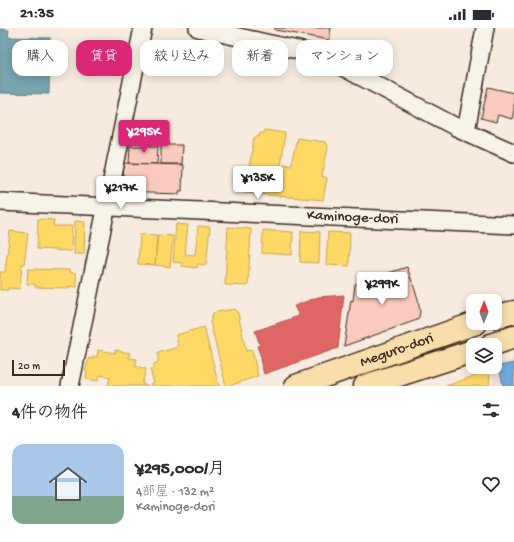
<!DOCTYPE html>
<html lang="ja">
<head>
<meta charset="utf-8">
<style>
  :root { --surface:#fff; --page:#f2f2f3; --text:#2b2b33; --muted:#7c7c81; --line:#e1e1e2; --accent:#db2777 }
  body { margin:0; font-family:"Gochi Hand","Klee One",sans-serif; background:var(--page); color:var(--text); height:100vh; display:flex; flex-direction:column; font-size:15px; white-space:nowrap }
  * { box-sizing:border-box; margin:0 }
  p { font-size:13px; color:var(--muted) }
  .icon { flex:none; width:22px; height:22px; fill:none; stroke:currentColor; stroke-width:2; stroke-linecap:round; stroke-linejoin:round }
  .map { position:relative; height:358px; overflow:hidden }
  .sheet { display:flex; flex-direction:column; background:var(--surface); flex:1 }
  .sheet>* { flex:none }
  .guide { position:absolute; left:12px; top:12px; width:490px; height:36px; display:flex; gap:8px }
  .needle { width:26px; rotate:1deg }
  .fabs { position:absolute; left:466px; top:266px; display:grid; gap:8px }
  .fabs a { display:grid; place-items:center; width:36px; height:36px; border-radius:8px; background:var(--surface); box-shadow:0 2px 10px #0003; font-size:20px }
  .scale { position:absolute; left:12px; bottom:10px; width:53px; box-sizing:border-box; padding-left:4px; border:2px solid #3b2a1e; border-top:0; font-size:11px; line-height:14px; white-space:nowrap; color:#3b2a1e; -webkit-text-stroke:3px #f7f3e8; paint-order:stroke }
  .price { position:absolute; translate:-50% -34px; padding:0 9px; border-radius:4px; background:#fff; color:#222; font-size:13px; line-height:26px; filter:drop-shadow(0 1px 2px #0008) }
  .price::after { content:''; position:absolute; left:50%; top:24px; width:12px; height:9px; margin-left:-6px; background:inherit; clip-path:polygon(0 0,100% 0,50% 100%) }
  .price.current { background:var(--accent); color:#fff }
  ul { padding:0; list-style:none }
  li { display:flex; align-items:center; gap:12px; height:100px; padding:0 12px }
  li+li { border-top:1px solid var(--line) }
  li span { display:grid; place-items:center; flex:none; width:112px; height:80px; border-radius:12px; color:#555 }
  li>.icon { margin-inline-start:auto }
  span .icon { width:48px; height:48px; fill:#fffc; stroke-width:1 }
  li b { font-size:17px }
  h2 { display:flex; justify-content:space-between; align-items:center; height:48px; padding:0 12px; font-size:17px }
  .tag { padding:0 14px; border-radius:12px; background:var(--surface); box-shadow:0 2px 10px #0003; font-size:14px; line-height:36px }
  .tag.current { background:var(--accent); color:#fff }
  .status { display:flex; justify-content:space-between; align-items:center; height:28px; padding:0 20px; background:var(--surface); direction:ltr }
  .status svg { height:11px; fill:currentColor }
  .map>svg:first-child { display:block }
  .built { fill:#f4ddd1 }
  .homes { fill:#ffd966; stroke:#c4a450 }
  .shops { fill:#e06666; stroke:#ae5450 }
  .schools { fill:#6fa8dc; stroke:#5f82a3 }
  .public { fill:#76a5af; stroke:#648084 }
  .building { fill:#f9cabd; stroke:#3b2a1e }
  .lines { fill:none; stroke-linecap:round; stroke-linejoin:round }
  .minor-casing { stroke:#3b2a1e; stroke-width:20 }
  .major-casing { stroke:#3b2a1e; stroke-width:25 }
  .minor { stroke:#f7f3e8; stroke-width:17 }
  .major { stroke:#f9deab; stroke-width:22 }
  .labels { text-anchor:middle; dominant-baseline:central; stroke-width:4; stroke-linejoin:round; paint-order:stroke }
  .street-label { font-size:15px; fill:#3b2a1e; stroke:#f7f3e8 }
</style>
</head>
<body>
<div class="status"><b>21:35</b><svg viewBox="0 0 49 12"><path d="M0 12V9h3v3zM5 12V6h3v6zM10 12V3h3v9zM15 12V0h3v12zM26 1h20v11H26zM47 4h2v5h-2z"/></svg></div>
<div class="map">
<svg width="514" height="358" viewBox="0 0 514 358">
  <rect width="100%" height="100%" fill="#f7ebdf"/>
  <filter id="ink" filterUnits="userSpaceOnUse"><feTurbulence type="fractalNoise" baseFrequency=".025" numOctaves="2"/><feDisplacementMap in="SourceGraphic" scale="8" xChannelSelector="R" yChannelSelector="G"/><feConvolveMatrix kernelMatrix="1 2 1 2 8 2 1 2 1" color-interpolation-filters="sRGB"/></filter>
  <g filter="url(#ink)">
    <!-- built -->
    <path class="built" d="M514,331V358H492L495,337Z"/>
    <!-- homes -->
    <g class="homes">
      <path d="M264,102L285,105L280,138L283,139L284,136L291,137L297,110L325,114L328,120L322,148L327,150L323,172L245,165L254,110L257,108L259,109L260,105H264Z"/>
      <path d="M38,191L54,192L53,198H72L71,223L37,221Z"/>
      <path d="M75,193L85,194L84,226H74Z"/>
      <path d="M176,196L188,197L185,226L195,227L198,198L210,199L206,237L198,236L197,240L182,238V235L173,234Z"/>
      <path d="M228,199L251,201L248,258L225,257Z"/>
      <path d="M263,202L293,204L292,227L262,225Z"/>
      <path d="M10,203L28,205L24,236H22L20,261L8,260V262H0V244H5Z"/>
      <path d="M301,203L320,204L319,235L300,234Z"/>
      <path d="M328,204L350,205L349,238L326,237Z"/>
      <path d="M140,206L157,207L155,237L138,236Z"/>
      <path d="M158,207L173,208L170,239L155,237Z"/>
      <path d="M28,241L70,242V244L76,245L77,259L69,258V260L35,259V256H27Z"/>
      <path d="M234,281L238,285L246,323L252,322L258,348L229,358H226L210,294L213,285Z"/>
      <path d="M204,299L219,358H151L150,356L154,355L150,341L154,340V336L158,334V325L178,319L176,307Z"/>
      <path d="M98,322L115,325V322L130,325L129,330L137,331L135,338L146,341L142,356L148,358H108L110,349L100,347L98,353L86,351L87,344L85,343L89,330L93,331V328L97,329Z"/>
      <path d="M488,343L490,346L489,358H446Z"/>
    </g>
    <!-- shops -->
    <path class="shops" d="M344,267L338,320L264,346L260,332H262L257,318L260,317L255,303L299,288L294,278L318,269Z"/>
    <!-- schools -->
    <path class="schools" d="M514,335V358H503L499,338Z"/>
    <!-- public -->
    <path class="public" d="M0,1L9,2L8,9L50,10L49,66L0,65Z"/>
    <!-- building -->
    <g class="building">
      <path d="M275,0H331L329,12L275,2Z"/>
      <path d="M488,59L514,65V82L512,91L498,87L496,94L481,90Z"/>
      <path d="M146,110H151L150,118H158L157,136L129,135L130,118H145Z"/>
      <path d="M161,113L169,114V117H182L181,136H161Z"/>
      <path d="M124,135L183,137L182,163H179V166L123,164V160H120L121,149H123Z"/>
      <path d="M407,239L418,271L420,284L419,289L417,292L344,318L351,272L353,273L355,256Z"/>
    </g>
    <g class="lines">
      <!-- minor casing -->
      <g class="minor-casing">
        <g id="minor">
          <path d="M198,0L320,27L456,99L514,125"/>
          <path d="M466,103L485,0"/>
          <path id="s1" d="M0,174L514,197"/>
          <path d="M70,358L143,0"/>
        </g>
      </g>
      <!-- major casing -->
      <g class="major-casing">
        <g id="major">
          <path d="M495,289L514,284"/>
          <path d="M491,317L514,309"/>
          <path id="s2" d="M296,358L476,295"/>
          <path d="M365,358L473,323"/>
        </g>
      </g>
      <!-- minor -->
      <use href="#minor" class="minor"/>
      <!-- major -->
      <use href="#major" class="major"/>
    </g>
  </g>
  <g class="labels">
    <!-- street labels -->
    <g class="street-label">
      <text stroke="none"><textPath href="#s1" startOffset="353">Kaminoge-dori</textPath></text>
      <text stroke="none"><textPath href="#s2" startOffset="107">Meguro-dori</textPath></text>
    </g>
  </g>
</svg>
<div class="fabs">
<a><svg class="needle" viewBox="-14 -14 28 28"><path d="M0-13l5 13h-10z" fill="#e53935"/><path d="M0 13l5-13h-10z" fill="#7c7c81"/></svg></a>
<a><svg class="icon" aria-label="layers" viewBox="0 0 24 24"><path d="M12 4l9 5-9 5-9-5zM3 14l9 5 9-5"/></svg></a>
</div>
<div class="scale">20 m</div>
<b class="price current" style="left:144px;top:126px">¥295K</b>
<b class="price" style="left:258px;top:172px">¥135K</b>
<b class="price" style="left:121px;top:182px">¥217K</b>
<b class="price" style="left:382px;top:278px">¥299K</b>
<div class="guide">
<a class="tag">購入</a>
<a class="tag current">賃貸</a>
<a class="tag">絞り込み</a>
<a class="tag">新着</a>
<a class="tag">マンション</a>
</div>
</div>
<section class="sheet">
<h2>4件の物件<svg class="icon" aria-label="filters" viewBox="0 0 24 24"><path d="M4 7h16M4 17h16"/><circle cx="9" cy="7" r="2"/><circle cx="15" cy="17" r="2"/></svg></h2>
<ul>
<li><span style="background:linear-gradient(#a9c7e8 65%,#7fa58c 0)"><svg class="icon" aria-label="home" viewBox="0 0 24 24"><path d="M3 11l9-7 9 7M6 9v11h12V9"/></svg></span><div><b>¥295,000/月</b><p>4部屋 · 132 m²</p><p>Kaminoge-dori</p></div><svg class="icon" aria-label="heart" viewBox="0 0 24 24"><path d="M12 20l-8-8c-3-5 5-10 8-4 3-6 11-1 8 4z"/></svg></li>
</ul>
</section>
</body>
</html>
